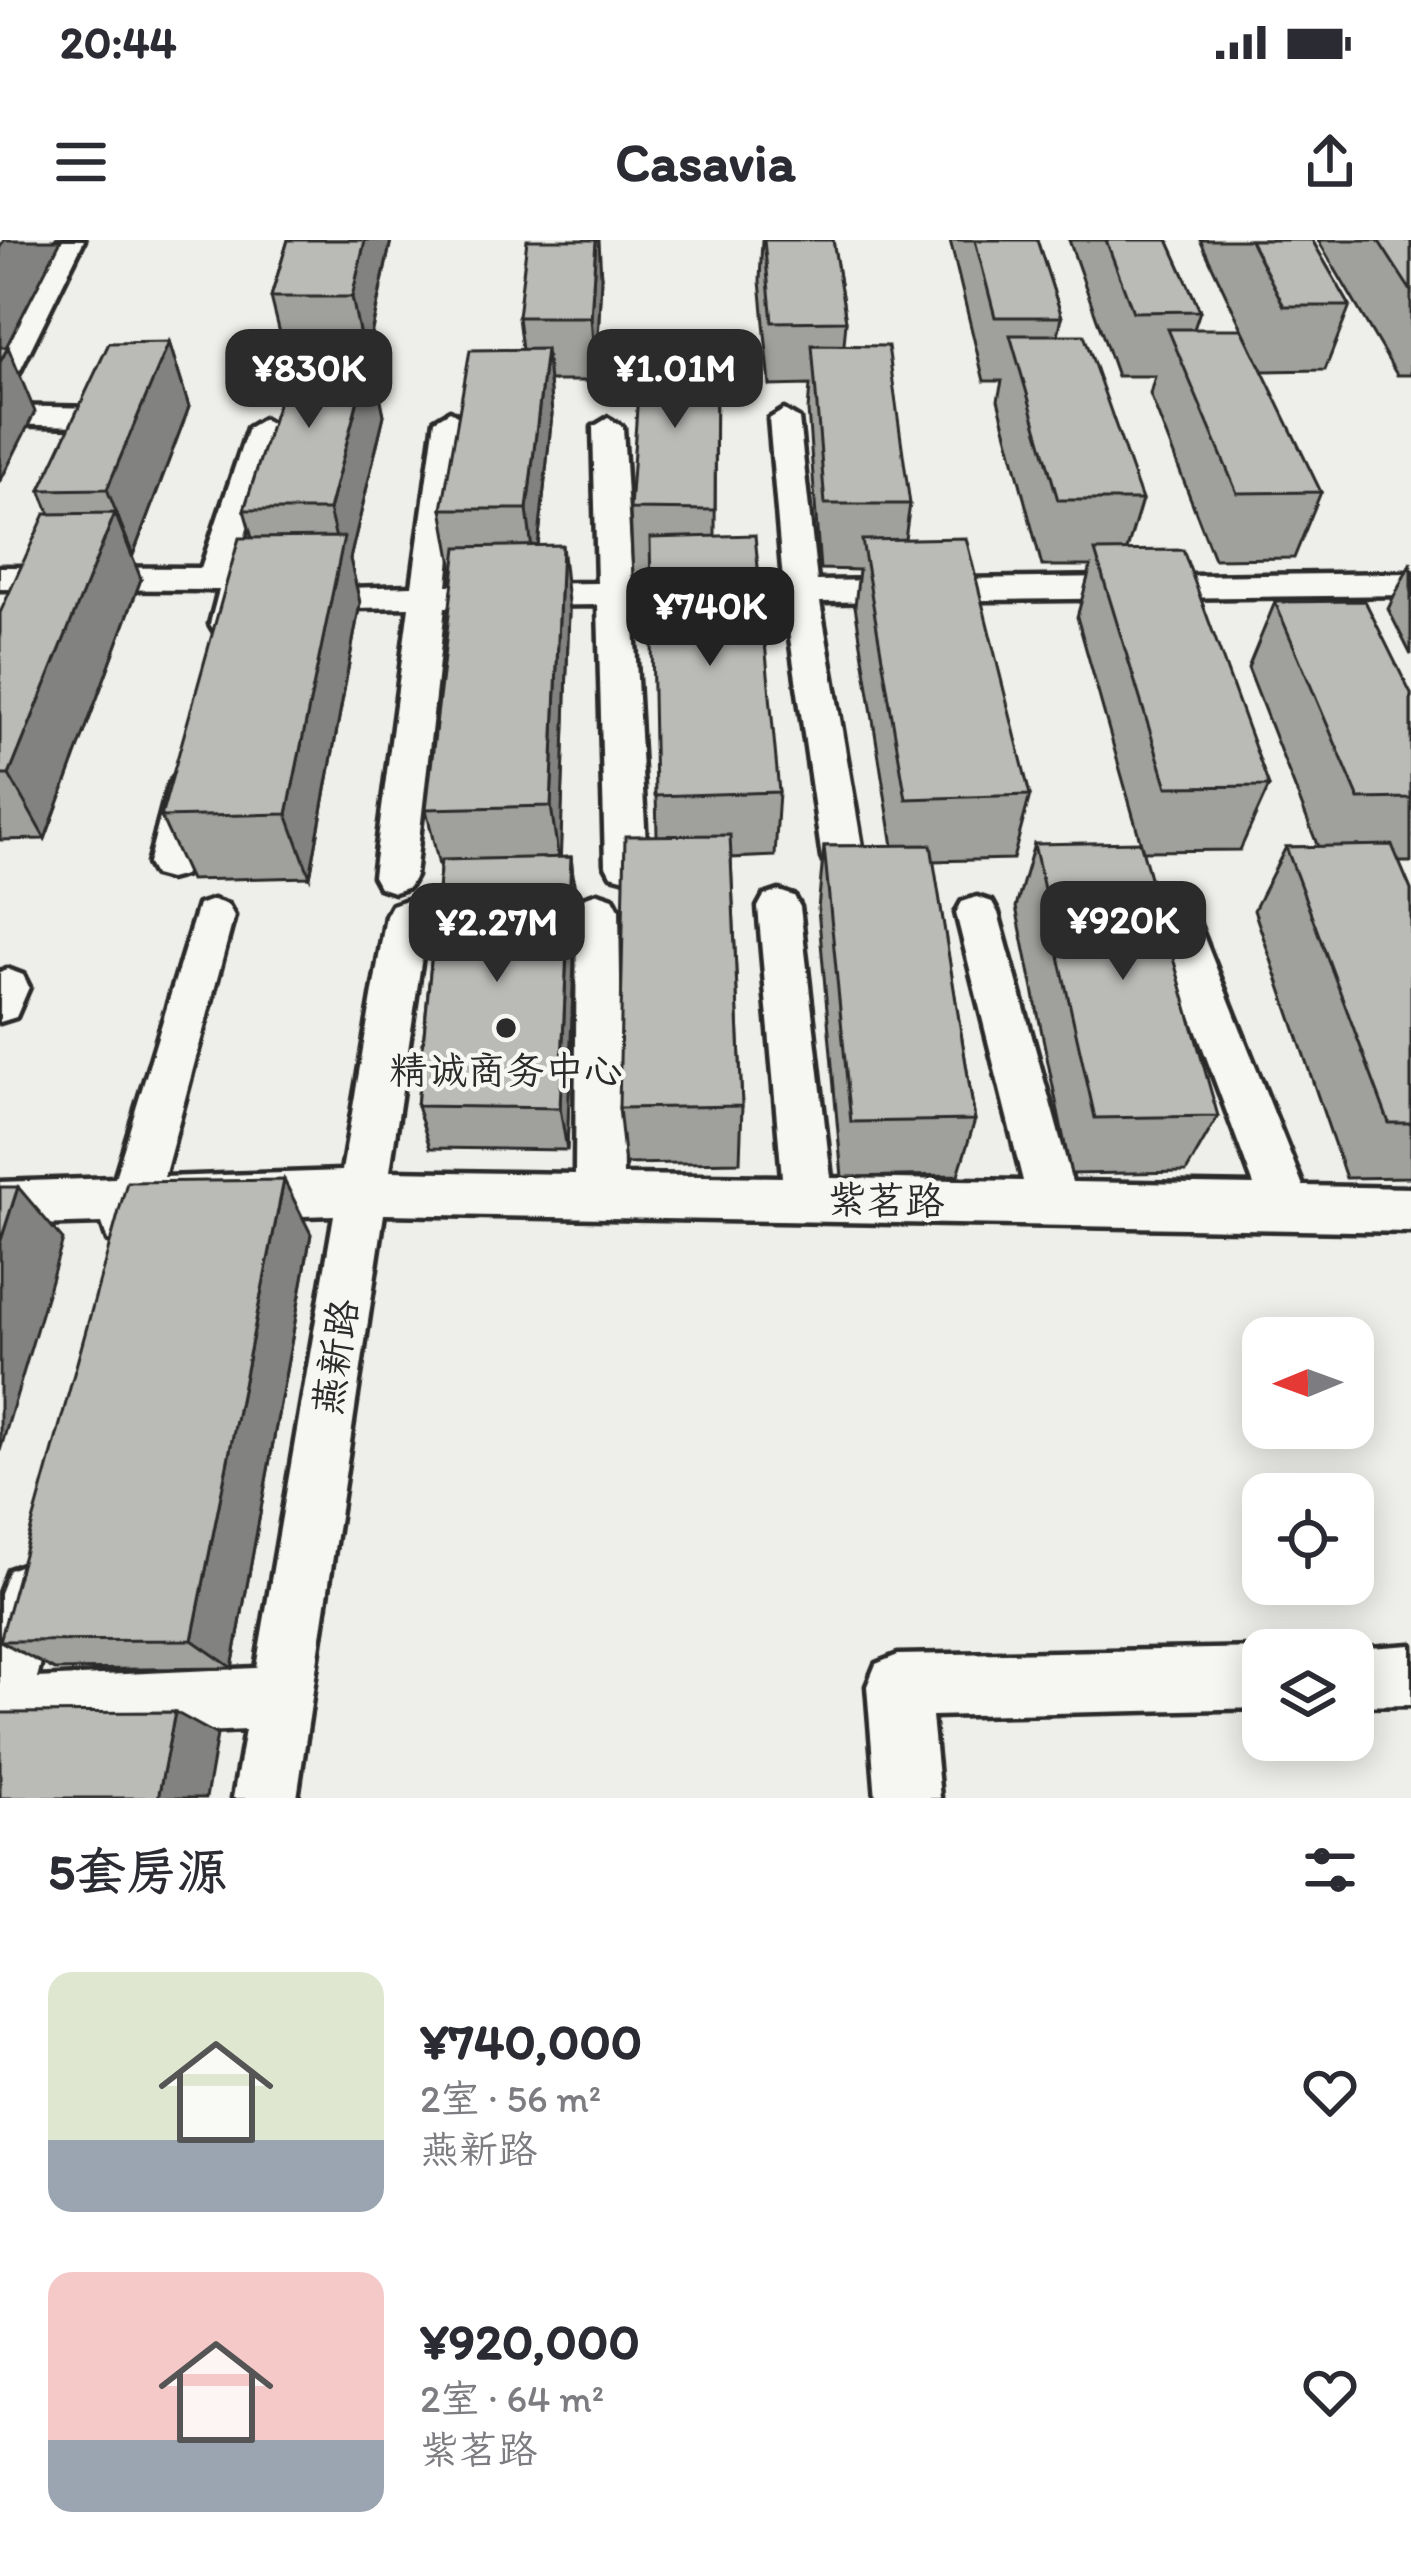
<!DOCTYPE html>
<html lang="zh">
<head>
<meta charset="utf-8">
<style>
  :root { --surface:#fff; --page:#f2f2f3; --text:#2b2b33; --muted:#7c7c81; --accent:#2b2b2b }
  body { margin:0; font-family:Itim,"LXGW WenKai TC",sans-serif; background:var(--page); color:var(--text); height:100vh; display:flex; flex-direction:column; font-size:45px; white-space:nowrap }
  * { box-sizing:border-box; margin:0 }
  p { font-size:39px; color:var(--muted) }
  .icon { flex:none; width:66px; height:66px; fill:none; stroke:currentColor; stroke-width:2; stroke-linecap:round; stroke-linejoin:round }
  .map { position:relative; height:1558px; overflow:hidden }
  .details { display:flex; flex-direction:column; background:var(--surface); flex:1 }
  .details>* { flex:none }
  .needle { width:78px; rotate:269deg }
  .fabs { position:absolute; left:1242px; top:1077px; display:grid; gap:24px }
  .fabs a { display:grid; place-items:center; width:132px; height:132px; border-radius:24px; background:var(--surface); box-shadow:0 6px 30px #0003; font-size:60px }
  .price { position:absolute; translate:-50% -102px; padding:0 27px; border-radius:24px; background:var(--accent); color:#fff; font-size:39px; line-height:78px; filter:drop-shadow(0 3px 6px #0008) }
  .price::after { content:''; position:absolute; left:50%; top:72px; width:36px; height:27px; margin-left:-18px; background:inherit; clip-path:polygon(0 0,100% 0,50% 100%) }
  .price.selected { background:#222; color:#fff }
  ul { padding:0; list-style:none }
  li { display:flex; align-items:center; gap:36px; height:300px; padding:0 48px }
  li span { display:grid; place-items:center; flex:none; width:336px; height:240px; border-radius:24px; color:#555 }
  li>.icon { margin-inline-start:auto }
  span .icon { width:144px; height:144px; fill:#fffc; stroke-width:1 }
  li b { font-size:51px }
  h2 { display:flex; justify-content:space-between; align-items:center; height:144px; padding:0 48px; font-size:51px }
  .status { display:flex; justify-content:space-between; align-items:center; height:84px; padding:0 60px; background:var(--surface); direction:ltr }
  .status svg { height:33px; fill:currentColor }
  header { display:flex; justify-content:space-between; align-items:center; height:156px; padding:0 48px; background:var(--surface); font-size:54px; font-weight:700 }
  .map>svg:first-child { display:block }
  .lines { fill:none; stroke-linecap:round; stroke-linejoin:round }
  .street-casing { stroke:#2b2b2b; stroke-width:9 }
  .street { fill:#f6f6f2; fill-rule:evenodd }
  .wall { fill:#a0a09d; stroke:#2b2b2b; stroke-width:3 }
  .shaded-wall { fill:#828280; stroke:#2b2b2b; stroke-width:3 }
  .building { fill:#babab7; stroke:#2b2b2b; stroke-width:3 }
  .poi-dot { fill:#2b2b2b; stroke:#f6f6f2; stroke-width:4.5 }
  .labels { text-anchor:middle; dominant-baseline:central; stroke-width:9; stroke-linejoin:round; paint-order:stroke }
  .poi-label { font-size:39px; fill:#2b2b2b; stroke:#f6f6f2 }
  .street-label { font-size:39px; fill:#2b2b2b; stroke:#f6f6f2 }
</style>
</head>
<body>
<div class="status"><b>20:44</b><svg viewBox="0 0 49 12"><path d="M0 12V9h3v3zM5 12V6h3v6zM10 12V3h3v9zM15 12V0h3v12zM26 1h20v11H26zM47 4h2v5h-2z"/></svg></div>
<header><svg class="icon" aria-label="menu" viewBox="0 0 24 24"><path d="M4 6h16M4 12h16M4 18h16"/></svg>Casavia<svg class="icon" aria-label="share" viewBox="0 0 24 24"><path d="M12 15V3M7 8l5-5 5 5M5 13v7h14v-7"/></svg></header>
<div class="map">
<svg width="1411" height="1558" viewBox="0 0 1411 1558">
  <rect width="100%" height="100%" fill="#eeeeea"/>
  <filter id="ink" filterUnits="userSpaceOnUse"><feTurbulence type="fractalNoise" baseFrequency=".00833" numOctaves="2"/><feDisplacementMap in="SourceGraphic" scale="24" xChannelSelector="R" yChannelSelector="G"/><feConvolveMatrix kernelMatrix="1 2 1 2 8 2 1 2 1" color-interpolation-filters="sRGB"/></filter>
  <g filter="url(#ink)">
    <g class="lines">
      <!-- street casing -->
      <g class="street-casing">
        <g id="street">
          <path d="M58,0H84L15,141L0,150V112Z"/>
          <path d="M0,166L99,168L114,177L104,211L88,220L72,211L81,186L0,184Z"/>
          <path d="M784,170L799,179L817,341L1411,333V355L820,362L864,618L858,629L843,633L828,629L822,618L785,363L633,365L647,624L641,635L626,639L611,635L605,624L598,365L445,367L415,636L409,647L394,652L379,647L373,636L409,367L297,369L285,366L280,358L285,350L412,346L435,180L450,171L465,180L447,345L597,343L593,187L608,178L623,187L632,343L783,341L769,179Z"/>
          <path d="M263,179L278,188L235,328L251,331L256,339L241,392H215L210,384L219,350L0,349V327L201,328L248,188Z"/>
          <path d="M188,533L202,537L208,547L190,624L184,635L169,639L154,635L148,624L168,547L174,537Z"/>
          <path d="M779,651L794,656L800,667L831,938L1023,941L956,673L962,662L977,657L992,662L998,673L1072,942L1254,945L1157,685L1163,673L1178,669L1193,673L1199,685L1303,946L1411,948V992L384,974L297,1558H233L245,1490L0,1502V1353L9,1330L30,1322L51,1330L59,1351L37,1438L256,1428L334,975L152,981L144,1001L126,1007L108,1001L102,983L0,986V942L115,938L198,665L213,660L228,665L234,676L164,937L342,931L386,676L392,665L407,660L422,665L428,676L390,931L575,934L577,669L583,658L598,653L613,658L619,669L623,935L782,937L758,667L764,656Z"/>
          <path d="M7,729L23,735L29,747L16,777L0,782V732Z"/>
          <path d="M1411,1405V1465L1353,1466V1410H1342Z"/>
          <path d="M1263,1408L1269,1410H1263V1468L932,1476L940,1558H876L867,1446L876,1424L898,1415Z"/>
        </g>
      </g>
      <!-- street -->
      <use href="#street" class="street"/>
    </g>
    <!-- wall -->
    <g class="wall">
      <path d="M288,0H391L368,110L384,175L350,319L360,363L310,637L190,640L161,577L252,298L244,270L292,121H287L271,57Z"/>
      <path d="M762,0H833L846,81L844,105L910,264L905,299L1030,555L1013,619L933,621L975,880L958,935L842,937L818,669L824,606H893L855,366L859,330L820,329L808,170L810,145L770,146L760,41Z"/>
      <path d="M950,0H1037L1062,77L1058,95L1142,260L1127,310L1269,546L1240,610L1143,611L1077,377L1091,326H1042L998,160L1002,141H984Z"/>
      <path d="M1069,0H1168L1200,71L1194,89L1321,252L1294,318L1214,319L1150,154L1155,136H1117Z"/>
      <path d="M1200,0H1312L1350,66L1325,130L1262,131Z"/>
      <path d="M1318,0H1411V135H1397Z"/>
      <path d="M601,37L596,141H549L552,174L538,305L569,371L560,618L571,617L576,664L567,910L430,908L417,866L440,630L426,569L454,335L442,269L522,110L518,77Z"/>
      <path d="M169,102L189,167L133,315H131L141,339L45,599L0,600V373L50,274L40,250Z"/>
      <path d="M716,110L715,296L779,552L775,616L731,618L742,866L740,922L625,924L619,868L657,596L651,335H633L630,269Z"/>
      <path d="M1411,322V415L1388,369Z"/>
      <path d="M1275,362L1411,454V622H1399L1411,650V937L1346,938L1254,670L1286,607H1318L1248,428Z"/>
      <path d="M1034,604L1218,876L1186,932L1071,934L1016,667Z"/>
      <path d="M311,994L232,1428L55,1430L0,1401Z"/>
    </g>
    <!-- shaded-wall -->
    <g class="shaded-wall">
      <path d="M4,0H61L0,119V7Z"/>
      <path d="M365,0H391L365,121L352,57Z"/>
      <path d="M596,0H599L601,37L596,141L591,77Z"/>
      <path d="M169,102L189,167L133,315L107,249Z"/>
      <path d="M8,107L35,172L0,242V122Z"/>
      <path d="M546,109L552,174L535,335L527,269Z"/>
      <path d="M371,110L384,175L350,319L360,363L310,637L287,574L340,315L329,270Z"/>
      <path d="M115,273L141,339L45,599L9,535Z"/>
      <path d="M562,305L569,371L560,629L551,566Z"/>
      <path d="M571,617L576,664L567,910L560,868Z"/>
      <path d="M284,940L311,994L232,1428L192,1400Z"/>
      <path d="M18,947L63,1000L0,1211V1003Z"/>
      <path d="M175,1472L217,1495L206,1558H158Z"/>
    </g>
    <!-- building -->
    <g class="building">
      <path d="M288,0H365L352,57H271Z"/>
      <path d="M527,0H596L591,77H518Z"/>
      <path d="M764,0H833L846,81L772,82Z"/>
      <path d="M975,0H1037L1062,77H995Z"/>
      <path d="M1106,0H1168L1200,71L1133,72Z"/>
      <path d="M1250,0H1312L1350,66H1284Z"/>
      <path d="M1378,0H1411V51Z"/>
      <path d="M1168,89H1242L1321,252L1237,253Z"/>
      <path d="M1010,95H1084L1142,260H1058Z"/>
      <path d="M169,102L107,249L40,250L109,103Z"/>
      <path d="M812,105L888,106L910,264H825Z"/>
      <path d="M0,107H8L0,122Z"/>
      <path d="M546,109L527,269H442L470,110Z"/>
      <path d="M295,110H371L329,270H244Z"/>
      <path d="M641,110H716L715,270L630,269Z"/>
      <path d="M115,273L9,535H0V373L45,274Z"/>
      <path d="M755,295L779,552L655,556L650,298Z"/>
      <path d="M344,297L287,574L161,577L239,298Z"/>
      <path d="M966,298L1030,555L906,559L862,300Z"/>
      <path d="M562,305L551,566L426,569L457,307Z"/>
      <path d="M1183,310L1269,546L1167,547L1095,311Z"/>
      <path d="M1365,361L1411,454V558L1359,559L1275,362Z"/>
      <path d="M730,595L742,866L619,868L625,596Z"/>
      <path d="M1140,602L1218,876L1095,878L1034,604Z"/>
      <path d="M931,605L975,880L851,882L824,606Z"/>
      <path d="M1392,605L1411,650V883H1389L1286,607Z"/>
      <path d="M571,617L560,868L417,866L441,620Z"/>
      <path d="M284,940L192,1400L0,1401L127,942Z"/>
      <path d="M0,947H18L0,1003Z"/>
      <path d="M175,1472L158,1558H0V1473Z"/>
    </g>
  </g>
  <!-- markers -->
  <circle class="poi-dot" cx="506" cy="788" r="12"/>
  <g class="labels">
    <!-- poi labels -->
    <g class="poi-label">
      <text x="506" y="830">精诚商务中心</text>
    </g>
    <!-- street labels -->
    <g class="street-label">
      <text transform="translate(886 960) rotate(1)">紫茗路</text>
      <text transform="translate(335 1117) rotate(-81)">燕新路</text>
    </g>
  </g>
</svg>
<div class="fabs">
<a><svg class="needle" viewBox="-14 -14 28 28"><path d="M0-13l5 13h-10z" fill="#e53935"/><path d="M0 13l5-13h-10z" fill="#7c7c81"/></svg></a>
<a><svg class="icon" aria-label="locate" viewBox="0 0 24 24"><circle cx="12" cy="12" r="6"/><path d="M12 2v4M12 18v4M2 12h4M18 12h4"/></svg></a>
<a><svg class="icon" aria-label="layers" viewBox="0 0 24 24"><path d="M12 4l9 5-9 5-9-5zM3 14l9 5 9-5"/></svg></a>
</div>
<b class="price" style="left:309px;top:191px">¥830K</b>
<b class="price" style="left:675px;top:191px">¥1.01M</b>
<b class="price selected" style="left:710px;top:429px">¥740K</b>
<b class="price" style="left:1123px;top:743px">¥920K</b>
<b class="price" style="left:497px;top:745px">¥2.27M</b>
</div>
<section class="details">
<h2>5套房源<svg class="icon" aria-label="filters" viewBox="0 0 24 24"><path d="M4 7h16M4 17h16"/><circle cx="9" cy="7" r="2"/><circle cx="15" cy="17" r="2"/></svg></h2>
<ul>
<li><span style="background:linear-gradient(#dfe7d0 70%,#9aa5b1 0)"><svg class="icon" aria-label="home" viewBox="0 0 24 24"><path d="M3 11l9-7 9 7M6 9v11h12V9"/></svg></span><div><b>¥740,000</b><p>2室 · 56 m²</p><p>燕新路</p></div><svg class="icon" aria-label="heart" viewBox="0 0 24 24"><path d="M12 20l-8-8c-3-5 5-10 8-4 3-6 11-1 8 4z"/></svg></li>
<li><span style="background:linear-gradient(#f6c9c9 70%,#9aa5b1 0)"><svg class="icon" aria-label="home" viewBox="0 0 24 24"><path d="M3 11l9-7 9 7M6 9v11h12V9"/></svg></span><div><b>¥920,000</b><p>2室 · 64 m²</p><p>紫茗路</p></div><svg class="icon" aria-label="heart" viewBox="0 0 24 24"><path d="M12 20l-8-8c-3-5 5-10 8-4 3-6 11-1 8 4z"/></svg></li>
</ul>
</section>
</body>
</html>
